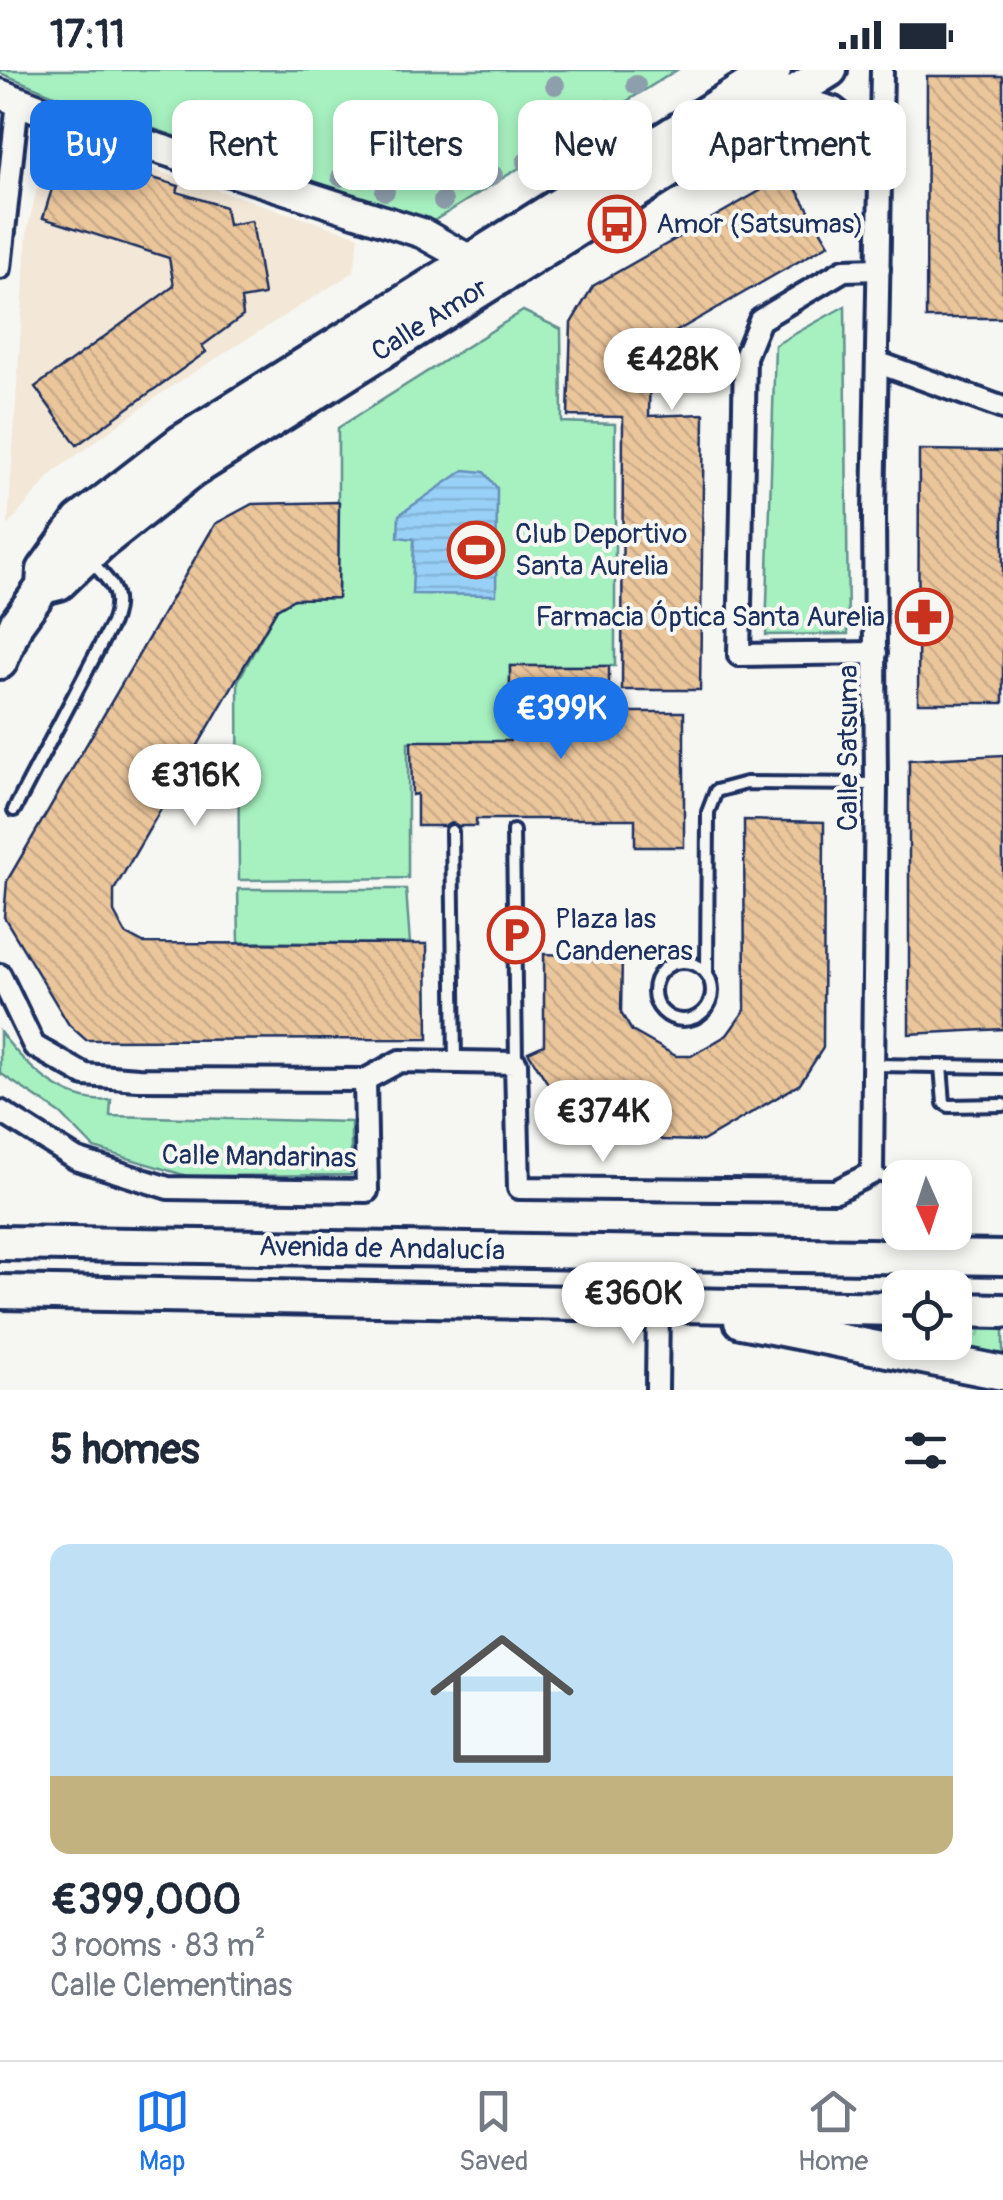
<!DOCTYPE html>
<html lang="en">
<head>
<meta charset="utf-8">
<style>
  :root { --surface:#fff; --page:#f6f6f7; --text:#1f2937; --muted:#747a83; --line:#e0e1e3; --accent:#1a73e8 }
  body { margin:0; font-family:Pangolin,sans-serif; background:var(--page); color:var(--text); height:100vh; display:flex; flex-direction:column; font-size:38px; white-space:nowrap }
  * { box-sizing:border-box; margin:0 }
  p { font-size:32px; color:var(--muted) }
  .icon { flex:none; width:55px; height:55px; fill:none; stroke:currentColor; stroke-width:2; stroke-linecap:round; stroke-linejoin:round }
  .map { position:relative; height:1320px; overflow:hidden }
  .drawer { display:flex; flex-direction:column; background:var(--surface); flex:1 }
  .drawer>* { flex:none }
  .banner { position:absolute; left:30px; top:30px; width:945px; height:90px; display:flex; gap:20px }
  .needle { width:65px; rotate:177deg }
  .fabs { position:absolute; left:882px; top:1090px; display:grid; gap:20px }
  .fabs a { display:grid; place-items:center; width:90px; height:90px; border-radius:20px; background:var(--surface); box-shadow:0 5px 15px #0003; font-size:50px }
  .price { position:absolute; translate:-50% -85px; padding:0 22px; border-radius:35px; background:#fff; color:#222; font-size:32px; line-height:65px; filter:drop-shadow(0 2px 5px #0008) }
  .price::after { content:''; position:absolute; left:50%; top:60px; width:30px; height:22px; margin-left:-15px; background:inherit; clip-path:polygon(0 0,100% 0,50% 100%) }
  .price.current { background:var(--accent); color:#fff }
  ul { padding:0; list-style:none }
  li { display:grid; align-content:center; gap:20px; height:530px; padding:0 50px }
  li span { display:grid; place-items:center; height:310px; border-radius:20px; color:#555 }
  li>.icon { margin-inline-start:auto }
  span .icon { width:180px; height:180px; fill:#fffc; stroke-width:1 }
  li b { font-size:42px }
  h2 { display:flex; justify-content:space-between; align-items:center; height:120px; padding:0 50px; font-size:42px }
  .chip { padding:0 35px; border-radius:20px; background:var(--surface); box-shadow:0 5px 15px #0003; font-size:35px; line-height:90px }
  .chip.current { background:var(--accent); color:#fff }
  .status { display:flex; justify-content:space-between; align-items:center; height:70px; padding:0 50px; background:var(--surface); direction:ltr }
  .status svg { height:28px; fill:currentColor }
  .tabs { display:flex; justify-content:space-around; align-items:center; height:140px; border-top:2px solid var(--line); background:var(--surface); font-size:28px; color:var(--muted) }
  .tabs a { display:grid; justify-items:center; gap:5px }
  .tabs .current { color:var(--accent) }
  .map>svg:first-child { display:block }
  .built { fill:#f3e8d8 }
  .grass { fill:url(#grass-tufts); stroke:#61908f; stroke-width:2.5 }
  .green { fill:#a7f1c0; stroke:#61908f; stroke-width:2.5 }
  .water { fill:url(#water-rules); stroke:#6690ba; stroke-width:2.5 }
  .building { fill:url(#building-back-hatch); stroke:#1b2f5e; stroke-width:2.5 }
  .lines { fill:none; stroke-linecap:round; stroke-linejoin:round }
  .lane-casing { stroke:#1b2f5e; stroke-width:18 }
  .street-casing { stroke:#1b2f5e; stroke-width:28 }
  .secondary-casing { stroke:#1b2f5e; stroke-width:35 }
  .primary-casing { stroke:#1b2f5e; stroke-width:40 }
  .lane { stroke:#f6f6f2; stroke-width:10 }
  .street { stroke:#f6f6f2; stroke-width:20 }
  .secondary { stroke:#f6f6f2; stroke-width:28 }
  .primary { stroke:#f6f6f2; stroke-width:32 }
  .tree { fill:#8d9eac }
  .labels { text-anchor:middle; dominant-baseline:central; stroke-width:8; stroke-linejoin:round; paint-order:stroke }
  .poi-label { font-size:28px; fill:#1b2f5e; stroke:#f6f6f2; text-anchor:start }
  .street-label { font-size:28px; fill:#1b2f5e; stroke:#f6f6f2 }
</style>
</head>
<body>
<div class="status"><b>17:11</b><svg viewBox="0 0 49 12"><path d="M0 12V9h3v3zM5 12V6h3v6zM10 12V3h3v9zM15 12V0h3v12zM26 1h20v11H26zM47 4h2v5h-2z"/></svg></div>
<div class="map">
<svg width="1003" height="1320" viewBox="0 0 1003 1320">
  <defs>
    <pattern id="grass-tufts" width="24" height="20" patternUnits="userSpaceOnUse" patternTransform="scale(2.5)"><rect width="24" height="20" fill="#a7f1c0"/><path d="M3 7l-1-3M5 7V3M7 7l1-3M15 17l-1-3M17 17v-4M19 17l1-3" fill="none" stroke="#8fcfa7"/></pattern>
    <pattern id="water-rules" width="6" height="5" patternUnits="userSpaceOnUse" patternTransform="scale(2.5)"><rect width="6" height="5" fill="#98d0f7"/><path d="M0 2.5h6" fill="none" stroke="#82b3d6"/></pattern>
    <pattern id="building-back-hatch" width="6" height="6" patternUnits="userSpaceOnUse" patternTransform="scale(2.5)"><rect width="6" height="6" fill="#ebc69b"/><path d="M-1 5l2 2M0 0l6 6M5-1l2 2" fill="none" stroke="#c9aa88"/></pattern>
  </defs>
  <rect width="100%" height="100%" fill="#f6f6f2"/>
  <filter id="ink" filterUnits="userSpaceOnUse"><feTurbulence type="fractalNoise" baseFrequency=".01" numOctaves="2"/><feDisplacementMap in="SourceGraphic" scale="20" xChannelSelector="R" yChannelSelector="G"/><feConvolveMatrix kernelMatrix="1 2 1 2 8 2 1 2 1" color-interpolation-filters="sRGB"/></filter>
  <g filter="url(#ink)">
    <!-- built -->
    <path class="built" d="M49,66L359,166L354,202L166,320L55,401L8,455L27,162Z"/>
    <!-- grass -->
    <path class="grass" d="M955,1253L1003,1255V1292L910,1273L955,1272Z"/>
    <!-- green -->
    <g class="green">
      <path d="M0,0H677L432,152L59,27L0,3Z"/>
      <path d="M845,236L848,564L766,565L775,275Z"/>
      <path d="M523,241L561,259L562,352L615,354V596H510V671L408,672V808L239,810L238,611L277,539L294,529L338,528V358Z"/>
      <path d="M238,819H406L410,874L239,872Z"/>
      <path d="M0,962C26,996 65,1035 111,1030L110,1046L351,1052V1105L187,1106L94,1078L61,1044L0,1003Z"/>
    </g>
    <!-- water -->
    <path class="water" d="M464,400L484,402L497,418L496,525L412,524L414,469L398,467L399,445Z"/>
    <!-- building -->
    <g class="building">
      <path d="M927,6H1003V248H926Z"/>
      <path d="M64,80L179,116L177,122L225,137L228,155L252,151L264,225L241,229L243,246L202,276L206,282L77,375L35,317L174,216L169,188L43,148Z"/>
      <path d="M788,105L829,174L656,273L650,289L649,346L704,344L700,620H622L623,347L568,346L571,253L593,216Z"/>
      <path d="M919,380L1003,381V633H918Z"/>
      <path d="M339,432L338,528L294,529L277,539L114,820V842L126,864L143,873L427,874L428,969L86,970L69,955L4,847L7,811L215,454L252,434Z"/>
      <path d="M510,596H609V642H684V777H635V749H476V756H417V724L412,725L411,671H510Z"/>
      <path d="M1003,685V959L909,964V690Z"/>
      <path d="M744,750L824,752L823,978L800,1014L703,1071L662,1070L567,1013L552,1020L528,982L544,975V884L622,887L621,943L632,961L676,986H691L727,965L745,940Z"/>
    </g>
    <g class="lines">
      <!-- lane casing -->
      <g class="lane-casing">
        <g id="lane">
          <path d="M14,740L112,553C123,522 112,515 92,492"/>
          <path d="M452,761L455,992"/>
          <path d="M513,761L516,992"/>
          <circle cx="683" cy="921" r="29"/>
          <path d="M707,904L708,742L716,721L746,713L875,714"/>
          <path d="M874,995L1003,997"/>
          <path d="M941,996L944,1033L949,1036L1003,1035"/>
          <path d="M872,1103L900,1112"/>
        </g>
      </g>
      <!-- street casing -->
      <g class="street-casing">
        <g id="street">
          <path d="M790,25L834,38L879,73"/>
          <path d="M0,198L18,31L9,29"/>
          <path d="M879,293L1003,338"/>
          <path d="M876,583L739,585L745,287L760,250L844,200L879,199"/>
          <path d="M0,905L34,976L85,1005L138,1009L365,1010L400,991L516,993L519,1118L836,1121L872,1103L876,714L874,445L882,0"/>
          <path d="M0,1041L76,1089L168,1118L367,1121L365,1010"/>
          <path d="M657,1320L658,1234"/>
        </g>
      </g>
      <!-- secondary casing -->
      <g class="secondary-casing">
        <path id="secondary" d="M0,24L57,46L422,163L472,191L481,205"/>
      </g>
      <!-- primary casing -->
      <g class="primary-casing">
        <g id="primary">
          <path d="M43,517L59,513L101,473L192,401L830,0"/>
          <path d="M0,592L16,554L43,517L44,500L79,451L181,372L774,0"/>
          <path d="M0,1173L1003,1188"/>
          <path d="M0,1222L900,1239"/>
          <path d="M955,1240L1003,1241"/>
          <path d="M741,1251L1003,1303"/>
        </g>
      </g>
      <!-- lane -->
      <use href="#lane" class="lane"/>
      <!-- street -->
      <use href="#street" class="street"/>
      <!-- secondary -->
      <use href="#secondary" class="secondary"/>
      <!-- primary -->
      <use href="#primary" class="primary"/>
    </g>
    <!-- trees -->
    <g class="tree">
      <circle cx="555" cy="15" r="10"/>
      <circle cx="636" cy="15" r="10"/>
      <circle cx="608" cy="39" r="10"/>
      <circle cx="195" cy="41" r="10"/>
      <circle cx="571" cy="60" r="10"/>
      <circle cx="213" cy="63" r="10"/>
      <circle cx="241" cy="72" r="10"/>
      <circle cx="542" cy="77" r="10"/>
      <circle cx="269" cy="82" r="10"/>
      <circle cx="526" cy="92" r="10"/>
      <circle cx="300" cy="96" r="10"/>
      <circle cx="438" cy="101" r="10"/>
      <circle cx="493" cy="105" r="10"/>
      <circle cx="341" cy="107" r="10"/>
      <circle cx="361" cy="108" r="10"/>
      <circle cx="418" cy="109" r="10"/>
      <circle cx="458" cy="114" r="10"/>
      <circle cx="385" cy="121" r="10"/>
      <circle cx="443" cy="131" r="10"/>
    </g>
  </g>
  <!-- icons -->
  <defs>
    <g id="bus-ring" transform="scale(2.875)"><circle r="9.5" fill="#f6f6f2" stroke="#c8321e" stroke-width="1.5"/><path d="M-5-6H5V4H4V6H2V4H-2V6H-4V4H-5ZM-3.5-4V0h7V-4ZM-3.5 1.2v1.5H-2V1.2ZM2 1.2v1.5H3.5V1.2Z" fill="#c8321e"/></g>
    <g id="stadium-ring" transform="scale(2.875)"><circle r="9.5" fill="#f6f6f2" stroke="#c8321e" stroke-width="1.5"/><path d="M0-5a6.5 5 0 1 0 0 10a6.5 5 0 1 0 0-10ZM-3.5-1.8h7v3.6h-7Z" fill="#c8321e"/></g>
    <g id="pharmacy-ring" transform="scale(2.875)"><circle r="9.5" fill="#f6f6f2" stroke="#c8321e" stroke-width="1.5"/><path d="M-2-6h4v4h4v4h-4v4h-4v-4h-4v-4h4Z" fill="#c8321e"/></g>
    <g id="parking-ring" transform="scale(2.875)"><circle r="9.5" fill="#f6f6f2" stroke="#c8321e" stroke-width="1.5"/><path d="M-3.5-5.5H1a3.5 3.5 0 0 1 0 7H-1V5.5H-3.5ZM-1-3.4V-.6H.8a1.4 1.4 0 0 0 0-2.8Z" fill="#c8321e"/></g>
  </defs>
  <g fill-rule="evenodd">
    <use href="#bus-ring" x="617" y="154"/>
    <use href="#stadium-ring" x="476" y="480"/>
    <use href="#pharmacy-ring" x="924" y="547"/>
    <use href="#parking-ring" x="516" y="865"/>
  </g>
  <g class="labels">
    <!-- poi labels -->
    <g class="poi-label">
      <text x="656" y="154">Amor (Satsumas)</text>
      <text x="515" y="464">Club Deportivo<tspan x="515" dy="32">Santa Aurelia</tspan></text>
      <text x="885" y="547" text-anchor="end">Farmacia Óptica Santa Aurelia</text>
      <text x="555" y="849">Plaza las<tspan x="555" dy="32">Candeneras</tspan></text>
    </g>
    <!-- street labels -->
    <g class="street-label">
      <text transform="translate(430 250) rotate(-32)">Calle Amor</text>
      <text transform="translate(848 678) rotate(-90)">Calle Satsuma</text>
      <text transform="translate(259 1087) rotate(1)">Calle Mandarinas</text>
      <text transform="translate(382 1179) rotate(1)">Avenida de Andalucía</text>
    </g>
  </g>
</svg>
<div class="fabs">
<a><svg class="needle" viewBox="-14 -14 28 28"><path d="M0-13l5 13h-10z" fill="#e53935"/><path d="M0 13l5-13h-10z" fill="#747a83"/></svg></a>
<a><svg class="icon" aria-label="locate" viewBox="0 0 24 24"><circle cx="12" cy="12" r="6"/><path d="M12 2v4M12 18v4M2 12h4M18 12h4"/></svg></a>
</div>
<b class="price" style="left:672px;top:343px">€428K</b>
<b class="price current" style="left:561px;top:692px">€399K</b>
<b class="price" style="left:195px;top:759px">€316K</b>
<b class="price" style="left:603px;top:1095px">€374K</b>
<b class="price" style="left:633px;top:1277px">€360K</b>
<div class="banner">
<a class="chip current">Buy</a>
<a class="chip">Rent</a>
<a class="chip">Filters</a>
<a class="chip">New</a>
<a class="chip">Apartment</a>
</div>
</div>
<section class="drawer">
<h2>5 homes<svg class="icon" aria-label="filters" viewBox="0 0 24 24"><path d="M4 7h16M4 17h16"/><circle cx="9" cy="7" r="2"/><circle cx="15" cy="17" r="2"/></svg></h2>
<ul>
<li><span style="background:linear-gradient(#bfe0f5 75%,#c2b280 0)"><svg class="icon" aria-label="home" viewBox="0 0 24 24"><path d="M3 11l9-7 9 7M6 9v11h12V9"/></svg></span><div><b>€399,000</b><p>3 rooms · 83 m²</p><p>Calle Clementinas</p></div></li>
</ul>
</section>
<nav class="tabs">
<a class="current"><svg class="icon" aria-label="map" viewBox="0 0 24 24"><path d="M3 6l6-2 6 2 6-2v14l-6 2-6-2-6 2zM9 4v14M15 6v14"/></svg>Map</a>
<a><svg class="icon" aria-label="saved" viewBox="0 0 24 24"><path d="M7 4h10v16l-5-4-5 4z"/></svg>Saved</a>
<a><svg class="icon" aria-label="home" viewBox="0 0 24 24"><path d="M3 11l9-7 9 7M6 9v11h12V9"/></svg>Home</a>
</nav>
</body>
</html>
